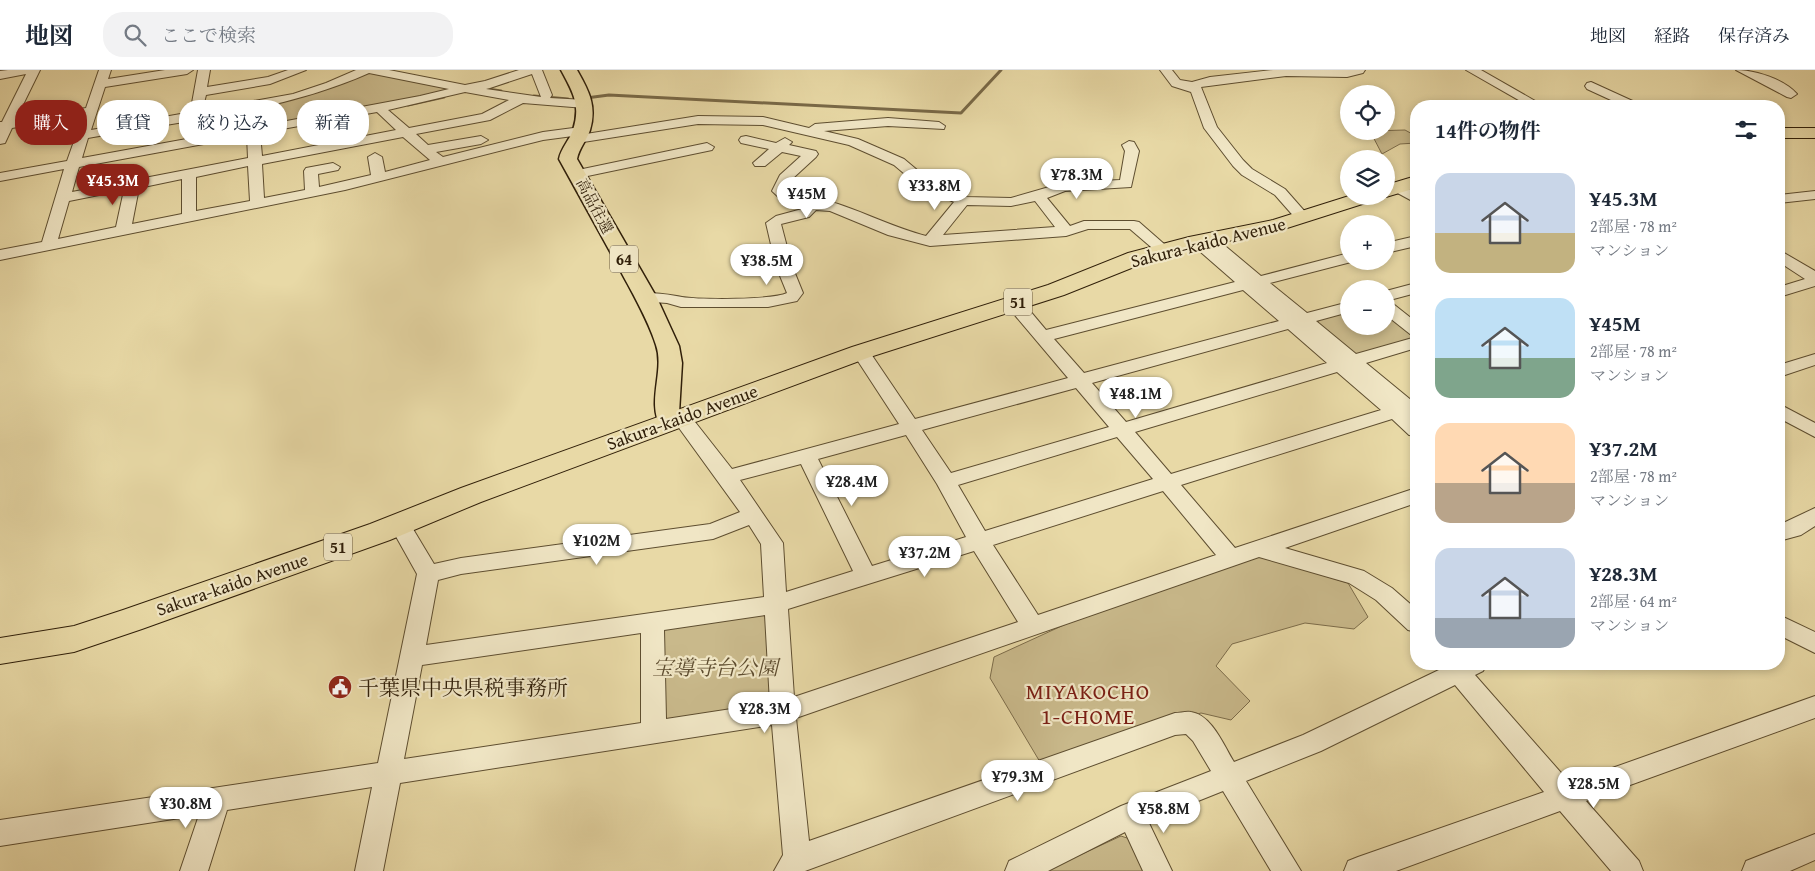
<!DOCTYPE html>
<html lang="ja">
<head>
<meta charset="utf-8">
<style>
  :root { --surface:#fff; --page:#f2f2f3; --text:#1f2937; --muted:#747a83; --line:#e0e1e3; --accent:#8f2418 }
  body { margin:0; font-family:"Gentium Book Plus","Noto Serif JP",serif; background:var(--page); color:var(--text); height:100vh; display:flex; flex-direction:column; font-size:19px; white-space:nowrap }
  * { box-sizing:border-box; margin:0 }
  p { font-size:16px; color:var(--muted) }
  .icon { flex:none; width:28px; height:28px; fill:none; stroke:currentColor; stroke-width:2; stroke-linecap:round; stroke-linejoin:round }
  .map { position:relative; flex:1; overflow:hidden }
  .drawer { position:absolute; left:1410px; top:30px; width:375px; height:570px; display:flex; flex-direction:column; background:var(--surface); border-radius:20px; box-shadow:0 2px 8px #0003 }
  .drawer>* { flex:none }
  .top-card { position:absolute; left:15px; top:30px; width:475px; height:45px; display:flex; gap:10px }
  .buttons { position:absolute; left:1340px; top:15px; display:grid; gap:10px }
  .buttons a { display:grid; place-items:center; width:55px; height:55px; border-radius:50%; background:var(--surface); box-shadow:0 2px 8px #0003; font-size:25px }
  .price { position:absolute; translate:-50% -42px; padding:0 11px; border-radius:18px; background:#fff; color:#222; font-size:16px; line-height:32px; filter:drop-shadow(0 1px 2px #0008) }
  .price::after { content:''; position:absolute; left:50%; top:30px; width:15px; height:11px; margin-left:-8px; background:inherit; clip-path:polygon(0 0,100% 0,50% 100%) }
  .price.on { background:var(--accent); color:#fff }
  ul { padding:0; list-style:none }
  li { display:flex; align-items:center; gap:15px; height:125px; padding:0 25px }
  li span { display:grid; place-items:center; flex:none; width:140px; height:100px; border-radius:15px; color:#555 }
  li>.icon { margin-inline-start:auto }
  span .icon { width:60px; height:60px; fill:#fffc; stroke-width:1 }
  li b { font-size:21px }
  h2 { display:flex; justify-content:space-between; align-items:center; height:60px; padding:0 25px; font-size:21px }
  .tag { padding:0 18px; border-radius:20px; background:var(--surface); box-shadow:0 2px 8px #0003; font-size:18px; line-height:45px }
  .tag.on { background:var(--accent); color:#fff }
  header { display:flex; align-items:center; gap:30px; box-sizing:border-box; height:70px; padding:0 25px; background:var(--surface); border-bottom:1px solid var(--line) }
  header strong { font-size:24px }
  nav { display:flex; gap:28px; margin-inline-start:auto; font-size:18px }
  .search { width:350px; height:45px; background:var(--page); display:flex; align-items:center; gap:12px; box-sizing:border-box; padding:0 18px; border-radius:20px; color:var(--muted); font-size:19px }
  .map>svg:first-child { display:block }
  .green { fill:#c9b98b; stroke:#7c6c4a }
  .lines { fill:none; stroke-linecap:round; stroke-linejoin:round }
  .stream { stroke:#796947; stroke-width:3 }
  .minor-casing { stroke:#5e4e30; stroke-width:2 }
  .major-casing { stroke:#301f09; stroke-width:3 }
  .highway-casing { stroke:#301f09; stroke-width:2 }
  .minor { fill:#f0e6c5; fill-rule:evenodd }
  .major { fill:#e8d9a6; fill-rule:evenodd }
  .highway { fill:#e8d9a6; fill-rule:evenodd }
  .labels { text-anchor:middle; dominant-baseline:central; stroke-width:4.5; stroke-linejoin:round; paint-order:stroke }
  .far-street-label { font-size:15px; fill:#301f09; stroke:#f0e6c5 }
  .shield { fill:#f0e6c5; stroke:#6a5b41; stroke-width:1 }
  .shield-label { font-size:16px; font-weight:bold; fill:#301f09 }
  .street-label { font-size:18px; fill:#301f09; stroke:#f0e6c5 }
  .near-park-label { font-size:21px; font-style:italic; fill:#5e4d30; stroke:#f0e6c5 }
  .near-poi-label { font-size:21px; fill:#301f09; stroke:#f0e6c5; text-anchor:start }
  .near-neighbourhood-label { font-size:22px; letter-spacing:1px; fill:#7a1f14; stroke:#f0e6c5 }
</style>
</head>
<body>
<header>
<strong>地図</strong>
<div class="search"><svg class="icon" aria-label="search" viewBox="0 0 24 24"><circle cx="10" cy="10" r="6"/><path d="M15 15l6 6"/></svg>ここで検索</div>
<nav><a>地図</a><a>経路</a><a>保存済み</a></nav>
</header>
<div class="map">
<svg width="1815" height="801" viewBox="0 0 1815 801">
  <rect width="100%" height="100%" fill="#e8d9a6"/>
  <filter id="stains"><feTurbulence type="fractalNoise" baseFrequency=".004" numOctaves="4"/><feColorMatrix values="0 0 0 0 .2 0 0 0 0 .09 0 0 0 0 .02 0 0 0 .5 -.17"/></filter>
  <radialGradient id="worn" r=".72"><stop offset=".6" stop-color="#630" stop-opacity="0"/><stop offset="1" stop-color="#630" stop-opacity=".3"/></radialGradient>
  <!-- green -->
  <g class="green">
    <path d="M367,1L453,17L452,21L257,58V36Z"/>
    <path d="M1405,60L1416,66V73L1400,74L1382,84L1370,61Z"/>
    <path d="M1386,238L1416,262V270L1363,285L1353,283L1318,254V250L1349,241V256H1386Z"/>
    <path d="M1256,485L1348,513L1368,547L1354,559L1305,553L1232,574L1216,596L1250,631L1231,650L1201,643L1040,692L990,608L994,587L1090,543Z"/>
    <path d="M758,543L768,548L773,630L763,637L667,653L657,649L660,564L668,555Z"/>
    <path d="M1121,766L1136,771L1152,801H1045Z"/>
  </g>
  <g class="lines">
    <!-- stream -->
    <g class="stream">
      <path d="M488,19L501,21"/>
      <path d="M534,26L568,29"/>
      <path d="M586,28L609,25L961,43L1001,0"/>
      <path d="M408,35L444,27"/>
    </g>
    <!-- minor casing -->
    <g class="minor-casing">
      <g id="minor">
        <path d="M8,0H40L16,49L86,38L99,0H111L108,9L165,0H193L187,4L105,17L91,60L293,24L326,13L356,0H389L465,15L485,11L519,0H542L552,25L550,28L585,30L591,34L585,38L523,33L490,50L416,64L428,75L481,66L488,70L481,74L436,82L443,87L543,62L581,57L586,58L588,61L586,64L698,46L763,47L809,58L815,54L888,48L939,52L945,56L944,59L888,56L824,61L858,69L904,89L929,110L965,127L1011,128L1063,113L1120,110L1125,81L1122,75L1129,71L1134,72L1139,81L1131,117L1065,121L1047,128L1070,156L1084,151H1134L1139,152L1171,180L1168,183H1158L1130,159H1088L1066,166L930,176L888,165L830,141L816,140L809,147L781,154L792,196L803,223L797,231L768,237H681L667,233L640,231L638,228L640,225C655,221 668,225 682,227C700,230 773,230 787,223L776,196L766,153L776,146L802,139L788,136L772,121L780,105L801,86L782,82L765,96H755L753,93L769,79L741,73L739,70L741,67L746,66L776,73L785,68L792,72L789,75L816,81L818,84L816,87L791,110L787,120C804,135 818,127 838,134C868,144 895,158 926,166L954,132L919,116L894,95L849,75L763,55L698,54L577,73L570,69L573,66L543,70L345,120L0,190V180L42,172L64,99L0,111V103L67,91L83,46L12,58L5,73L0,74V52H2L26,4L0,9V1ZM369,3L449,19L420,26L260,56L259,47L253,43L247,47V58L82,88L88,68C182,51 281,42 369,3ZM532,4L541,27L486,19L490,18ZM465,22L509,30L482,44L409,58L388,40ZM377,42L396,60L262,86L260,63ZM247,66L248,88L72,122L79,97ZM403,67L430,90L385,102L382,87L375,83L368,87L371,105L319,117L318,104L338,100L340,97L333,93L306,98L304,101L305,120L264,128L262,94ZM248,96L250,131L196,141V107ZM182,109V144L132,154L139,118ZM124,120L116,157L58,169L69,131ZM1035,131L1055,157L943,165L967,135L1011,136Z"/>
        <path d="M198,0H210L207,17L268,7L288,0H306L270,14L206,25L204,33L198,37L192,33Z"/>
        <path d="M1160,0H1172L1180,10L1192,12L1210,7L1273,0H1365L1363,3L1347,7L1286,6L1201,17L1217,57L1243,90L1252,99L1285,119L1307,144L1309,147L1307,150H1297L1275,125L1242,105L1233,96L1204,58L1191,22L1172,16Z"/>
        <path d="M1466,0H1481L1544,36H1529Z"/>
        <path d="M1736,0C1755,0 1784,9 1797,24L1791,28L1787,27Z"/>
        <path d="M1591,12L1637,33L1639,36H1624L1587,19L1585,16L1587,13Z"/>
        <path d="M707,73L714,77L712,80L578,108L571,104L578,100Z"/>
        <path d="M1397,113L1416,123V133L1392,120L1390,117L1392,114Z"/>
        <path d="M1815,121V129L1779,133V125Z"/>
        <path d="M1202,165L1218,170L1261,206L1349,183V191H1355L1270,213L1307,243L1349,232V242L1316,251L1356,284L1416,267V278L1366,293L1411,330L1416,329V366L1409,365L1392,349L1181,415L1235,478L1416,418V433L1285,478L1364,501L1392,518L1416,539V562L1408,560L1376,530L1349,513L1259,487L796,648L809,771L1175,643C1180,643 1186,641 1191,642C1212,645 1224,676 1234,692L1303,665L1441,599L1439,594H1487L1483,601L1475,605L1570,713L1815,626V648L1586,731L1639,791L1643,801H1611L1560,741L1396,801H1344L1348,791L1358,787L1544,722L1455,615L1321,681L1246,711L1301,801H1271L1223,721L1148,751L1172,801H1143L1125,762L1048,801H1005L1009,791L1121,736L1211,701L1193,671L1186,664L1175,665L805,801H774L783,785L772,655L400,713L383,801H355L372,717L227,740L208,801H180L199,745L0,776V750L378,693L417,504L389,454L393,449L400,446L407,449L434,494L461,488L710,454L740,442L674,351L672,347L674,343L681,341L688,343L732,399L899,354L852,282L855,278H867L915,349L1068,308L1008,237L1006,233L1008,229H1020L1046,260L1235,212L1196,178L1193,175L1194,170ZM1243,220L1279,251L1084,303L1054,269ZM1288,259L1327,293L1126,352L1092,313ZM1337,302L1381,340L1171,404L1135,362ZM1076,318L1109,357L951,403L922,360ZM906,365L937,414L966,467L872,496L818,389ZM1117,367L1153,409L985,461L958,415ZM801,394L853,501L786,522L783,473L740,410ZM1163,421L1216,485L1038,545L993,475ZM749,455L761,474L764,527L426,575L438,510L461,504L713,469ZM974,481L1018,552L794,627L788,539ZM765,545L770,633L666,649L664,560ZM641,563V653L404,689L422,595Z"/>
        <path d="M1416,166V176L1386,183V173Z"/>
        <path d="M1779,180L1815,201V216L1779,227V217L1805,209L1779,192Z"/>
        <path d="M1416,213V223L1386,231V221Z"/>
        <path d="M1386,232L1392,233L1416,252V265L1410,264L1386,245Z"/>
        <path d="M1815,284V295L1779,307V295Z"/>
        <path d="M1779,334L1815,353V367L1779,348Z"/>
        <path d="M1815,438V456L1801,465L1779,471V455Z"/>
        <path d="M1779,545L1815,562V583L1779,565Z"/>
        <path d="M1815,764V790L1790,801H1742L1746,791Z"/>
      </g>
    </g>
    <!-- major casing -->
    <g class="major-casing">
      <path id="major" d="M561,0H577C589,21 597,36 590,60C587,70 579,78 577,89L657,228L679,276L682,293L679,343L682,351L679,357L670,359L661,357C646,332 665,301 656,275C647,247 631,221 618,196C598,160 579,125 559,89C561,78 569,71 573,60C581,35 573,22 561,0Z"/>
    </g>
    <!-- highway casing -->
    <g class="highway-casing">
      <g id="highway">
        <rect x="1779" y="58" width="36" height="10"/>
        <path d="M1416,106V118L1386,127L1383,126H1386V115Z"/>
        <path d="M1349,126H1378L1375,130L1284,159L1192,179L1144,193L1064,225L870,287L481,432L390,470L142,559L74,582L0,594V568L74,556L123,540L370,454L461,418L852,277L1048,215L1128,183L1189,167L1273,150Z"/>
      </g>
    </g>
    <!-- minor -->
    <use href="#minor" class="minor"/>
    <!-- major -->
    <use href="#major" class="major"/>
    <!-- highway -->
    <use href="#highway" class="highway"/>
  </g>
  <!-- icons -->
  <defs>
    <g id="civic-disc" transform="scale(1.25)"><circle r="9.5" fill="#8f2418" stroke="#f0e6c5"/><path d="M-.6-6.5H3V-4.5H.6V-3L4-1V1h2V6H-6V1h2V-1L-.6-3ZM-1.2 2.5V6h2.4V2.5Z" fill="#fff"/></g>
  </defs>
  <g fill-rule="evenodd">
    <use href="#civic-disc" x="340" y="617"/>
  </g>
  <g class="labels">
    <!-- far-street labels -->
    <g class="far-street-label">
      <text transform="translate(595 136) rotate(62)">高品往還</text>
    </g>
    <!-- shield labels -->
    <g class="shield">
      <rect x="610" y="175.5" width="28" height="27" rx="4"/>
      <rect x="1004" y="218.5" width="28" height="27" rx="4"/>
      <rect x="324" y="463.5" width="28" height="27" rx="4"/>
    </g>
    <g class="shield-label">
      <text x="624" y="189">64</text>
      <text x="1018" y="232">51</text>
      <text x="338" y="477">51</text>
    </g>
    <!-- street labels -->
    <g class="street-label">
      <text transform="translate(1208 172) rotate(-14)">Sakura-kaido Avenue</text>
      <text transform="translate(682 347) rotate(-20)">Sakura-kaido Avenue</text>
      <text transform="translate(232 514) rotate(-19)">Sakura-kaido Avenue</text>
    </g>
    <!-- near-park labels -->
    <g class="near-park-label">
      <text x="715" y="597">宝導寺台公園</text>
    </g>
    <!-- near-poi labels -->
    <g class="near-poi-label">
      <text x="358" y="617">千葉県中央県税事務所</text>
    </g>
    <!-- near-neighbourhood labels -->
    <g class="near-neighbourhood-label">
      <text x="1088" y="621">MIYAKOCHO<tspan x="1088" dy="25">1-CHOME</tspan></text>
    </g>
  </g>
  <rect width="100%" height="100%" filter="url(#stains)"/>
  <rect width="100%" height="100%" fill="url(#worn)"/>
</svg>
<div class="buttons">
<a><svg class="icon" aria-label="locate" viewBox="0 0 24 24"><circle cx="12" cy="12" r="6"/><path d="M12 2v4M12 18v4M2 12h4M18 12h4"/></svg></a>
<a><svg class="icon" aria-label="layers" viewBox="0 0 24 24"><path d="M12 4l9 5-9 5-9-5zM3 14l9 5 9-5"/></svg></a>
<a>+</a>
<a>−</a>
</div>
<b class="price" style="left:1077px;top:130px">¥78.3M</b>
<b class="price on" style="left:113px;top:136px">¥45.3M</b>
<b class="price" style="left:935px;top:141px">¥33.8M</b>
<b class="price" style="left:807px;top:149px">¥45M</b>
<b class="price" style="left:767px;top:216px">¥38.5M</b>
<b class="price" style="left:1136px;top:349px">¥48.1M</b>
<b class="price" style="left:852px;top:437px">¥28.4M</b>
<b class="price" style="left:597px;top:496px">¥102M</b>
<b class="price" style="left:925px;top:508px">¥37.2M</b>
<b class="price" style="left:765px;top:664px">¥28.3M</b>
<b class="price" style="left:1018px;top:732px">¥79.3M</b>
<b class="price" style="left:1594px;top:739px">¥28.5M</b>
<b class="price" style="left:186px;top:759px">¥30.8M</b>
<b class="price" style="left:1164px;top:764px">¥58.8M</b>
<div class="top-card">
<a class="tag on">購入</a>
<a class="tag">賃貸</a>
<a class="tag">絞り込み</a>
<a class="tag">新着</a>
</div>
<section class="drawer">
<h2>14件の物件<svg class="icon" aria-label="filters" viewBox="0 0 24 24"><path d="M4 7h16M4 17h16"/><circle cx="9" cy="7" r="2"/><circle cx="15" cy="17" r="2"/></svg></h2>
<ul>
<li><span style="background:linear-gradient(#c9d6e8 60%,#c2b280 0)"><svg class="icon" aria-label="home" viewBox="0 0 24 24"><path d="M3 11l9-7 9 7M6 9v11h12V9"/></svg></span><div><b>¥45.3M</b><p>2部屋 · 78 m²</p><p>マンション</p></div></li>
<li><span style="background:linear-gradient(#bfe0f5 60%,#7fa58c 0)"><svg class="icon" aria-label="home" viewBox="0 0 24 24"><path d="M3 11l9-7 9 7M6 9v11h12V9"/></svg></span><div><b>¥45M</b><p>2部屋 · 78 m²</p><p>マンション</p></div></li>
<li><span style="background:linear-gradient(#ffd9b3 60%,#b9a48a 0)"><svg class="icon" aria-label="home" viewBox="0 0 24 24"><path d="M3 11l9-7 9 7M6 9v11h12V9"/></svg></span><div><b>¥37.2M</b><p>2部屋 · 78 m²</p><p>マンション</p></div></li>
<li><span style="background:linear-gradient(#c9d6e8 70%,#9aa5b1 0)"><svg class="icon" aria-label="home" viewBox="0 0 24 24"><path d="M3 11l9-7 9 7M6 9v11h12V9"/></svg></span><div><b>¥28.3M</b><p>2部屋 · 64 m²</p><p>マンション</p></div></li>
</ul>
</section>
</div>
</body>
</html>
